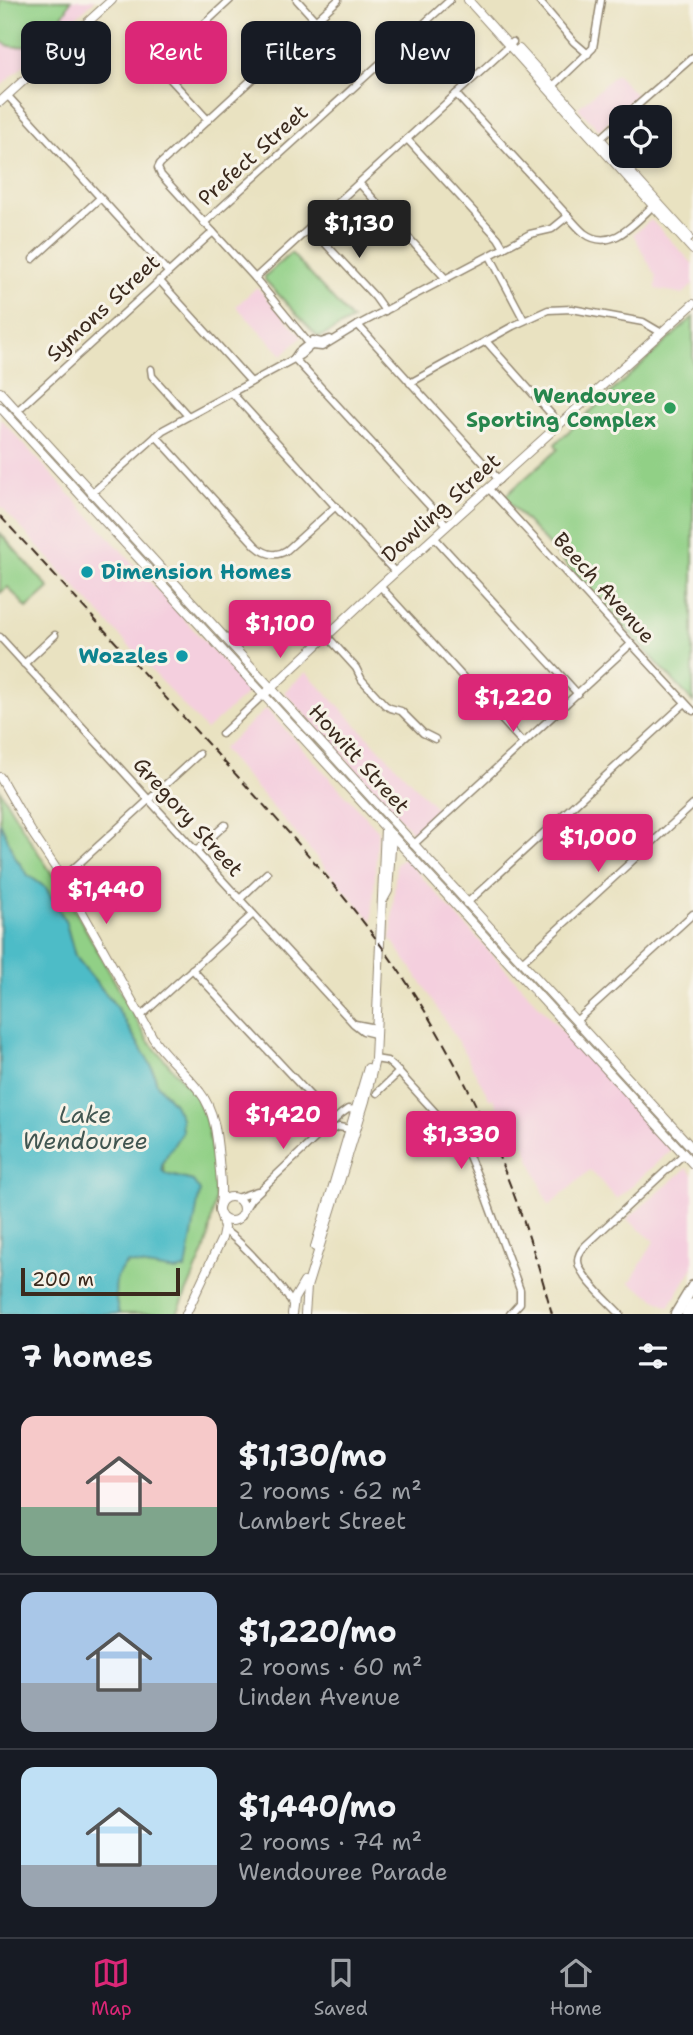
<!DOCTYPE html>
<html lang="en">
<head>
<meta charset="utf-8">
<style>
  :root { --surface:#171b24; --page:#242831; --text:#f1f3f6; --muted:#9ea1a6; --line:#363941; --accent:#db2777 }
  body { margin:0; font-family:"Shantell Sans",sans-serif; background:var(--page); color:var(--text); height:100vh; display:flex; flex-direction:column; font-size:26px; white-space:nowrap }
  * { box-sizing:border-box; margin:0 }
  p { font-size:23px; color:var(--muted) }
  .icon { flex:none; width:38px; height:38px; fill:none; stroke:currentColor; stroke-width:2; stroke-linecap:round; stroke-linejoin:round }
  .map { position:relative; height:1314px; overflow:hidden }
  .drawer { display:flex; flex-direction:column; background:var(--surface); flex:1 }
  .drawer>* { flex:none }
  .hud { position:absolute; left:21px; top:21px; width:651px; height:63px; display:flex; gap:14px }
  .buttons { position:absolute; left:609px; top:105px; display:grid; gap:14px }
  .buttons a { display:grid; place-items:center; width:63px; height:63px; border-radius:14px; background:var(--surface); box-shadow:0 4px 10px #0003; font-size:35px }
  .scale { position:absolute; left:21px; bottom:18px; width:159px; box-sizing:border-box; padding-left:7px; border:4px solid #3b2a1e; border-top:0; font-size:19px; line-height:24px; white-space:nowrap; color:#3b2a1e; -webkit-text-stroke:5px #f7f3e8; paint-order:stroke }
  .price { position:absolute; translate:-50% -60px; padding:0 16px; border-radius:7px; background:var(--accent); color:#fff; font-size:23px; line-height:46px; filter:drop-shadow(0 2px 4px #0008) }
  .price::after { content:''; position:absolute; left:50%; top:42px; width:21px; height:16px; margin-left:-10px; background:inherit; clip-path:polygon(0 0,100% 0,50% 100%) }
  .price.active { background:#222; color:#fff }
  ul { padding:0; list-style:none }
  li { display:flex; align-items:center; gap:21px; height:175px; padding:0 21px }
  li+li { border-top:2px solid var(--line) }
  li span { display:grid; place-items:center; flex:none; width:196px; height:140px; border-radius:14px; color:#555 }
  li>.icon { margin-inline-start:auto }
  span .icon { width:84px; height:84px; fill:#fffc; stroke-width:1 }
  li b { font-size:30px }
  h2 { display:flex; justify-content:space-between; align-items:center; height:84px; padding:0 21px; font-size:30px }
  .chip { padding:0 24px; border-radius:14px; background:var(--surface); box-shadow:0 4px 10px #0003; font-size:24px; line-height:63px }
  .chip.active { background:var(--accent); color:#fff }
  .tab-bar { display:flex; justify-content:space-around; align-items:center; height:98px; border-top:2px solid var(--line); background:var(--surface); font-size:19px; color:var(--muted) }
  .tab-bar a { display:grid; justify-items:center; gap:4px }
  .tab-bar .active { color:var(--accent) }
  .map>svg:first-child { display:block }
  .built { fill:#f4cfde }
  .green { fill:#91d086; stroke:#667d52; stroke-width:2 }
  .water { fill:#4ebcc7; stroke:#447372; stroke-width:2 }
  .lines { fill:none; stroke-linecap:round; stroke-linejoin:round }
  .street-casing { stroke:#928670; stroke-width:9 }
  .secondary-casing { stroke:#928670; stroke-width:10 }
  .highway-casing { stroke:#928670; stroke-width:13 }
  .street { stroke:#fff; stroke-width:6 }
  .secondary { stroke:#fff; stroke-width:8 }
  .highway { stroke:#fff; stroke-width:10 }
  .rail { stroke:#3b2a1e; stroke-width:2; stroke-dasharray:10 5; stroke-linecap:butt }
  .leisure-dot { fill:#2e9e5b; stroke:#f7f3e8; stroke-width:2.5 }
  .culture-dot { fill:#0f9aa8; stroke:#f7f3e8; stroke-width:2.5 }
  .labels { text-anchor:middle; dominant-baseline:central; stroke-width:6; stroke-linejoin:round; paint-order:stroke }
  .street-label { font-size:21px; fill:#3b2a1e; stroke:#f7f3e8 }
  .leisure-label { font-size:21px; font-weight:bold; fill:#27864d; stroke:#f7f3e8; text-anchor:end }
  .culture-label { font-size:21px; font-weight:bold; fill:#0d838f; stroke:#f7f3e8; text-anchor:start }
  .water-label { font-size:23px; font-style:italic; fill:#415651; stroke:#f7f3e8 }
</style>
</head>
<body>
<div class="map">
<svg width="693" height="1314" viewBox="0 0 693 1314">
  <rect width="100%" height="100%" fill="#f7f3e8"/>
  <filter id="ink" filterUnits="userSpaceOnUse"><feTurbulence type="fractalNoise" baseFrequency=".0143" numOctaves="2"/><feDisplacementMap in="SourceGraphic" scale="14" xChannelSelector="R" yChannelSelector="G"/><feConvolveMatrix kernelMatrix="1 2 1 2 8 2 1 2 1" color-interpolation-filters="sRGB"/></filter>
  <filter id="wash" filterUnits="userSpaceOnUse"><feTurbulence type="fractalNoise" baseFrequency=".00686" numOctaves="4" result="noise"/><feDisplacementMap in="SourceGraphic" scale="28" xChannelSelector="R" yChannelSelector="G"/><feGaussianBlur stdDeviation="1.57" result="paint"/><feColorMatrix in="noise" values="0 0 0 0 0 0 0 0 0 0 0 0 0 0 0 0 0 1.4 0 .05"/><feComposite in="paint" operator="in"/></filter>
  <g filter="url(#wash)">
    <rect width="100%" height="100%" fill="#e9e2c1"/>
    <!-- built -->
    <g class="built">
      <path d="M0,0H95L0,87Z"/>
      <path d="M616,74L637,96L599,130L578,108Z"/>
      <path d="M651,220L693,264V285L683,294L656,289V277L633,234Z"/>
      <path d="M257,287L302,337L282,355L236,306Z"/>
      <path d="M0,418L250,691L206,730L0,505Z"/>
      <path d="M306,672L440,812L415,835L284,692Z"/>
      <path d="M266,709L378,830L372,921L222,749Z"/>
      <path d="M401,859H405L671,1150L617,1199L590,1170L549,1206L515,1121L507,1128L493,1098L490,1100L462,1048L425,988L391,939L396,864Z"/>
      <path d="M687,1168L693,1175V1267L669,1307L630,1283L654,1241L627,1219Z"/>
    </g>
    <!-- green -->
    <g class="green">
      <path d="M0,0H71C63,20 35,52 10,46C7,45 3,43 0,41Z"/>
      <path d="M291,253L352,320L321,337L317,336L265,280V276Z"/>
      <path d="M693,317V702L504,497L558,449L555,444Z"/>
      <path d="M0,533L49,588L27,608L8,587L0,593Z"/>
      <path d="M0,790L30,840L72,905L148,1041L194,1093L206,1118L214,1167L215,1200L208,1238L204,1252L177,1314H119C114,1298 110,1274 127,1264L192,1181L166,1174C156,1161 174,1144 182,1132L174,1104L157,1084L152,1067L115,1005L75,956L65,920L46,888L28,876L15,857L0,822Z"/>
    </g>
    <!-- water -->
    <path class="water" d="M0,822L15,857L28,875L46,888L65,920L75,956L115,1005L152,1067L157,1084L174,1104L181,1118L182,1132L162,1163V1170L166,1174L193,1181L200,1191L186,1269L176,1271L128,1263C111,1274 114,1296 119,1314H0Z"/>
  </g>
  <g filter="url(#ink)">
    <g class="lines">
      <!-- street casing -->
      <g class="street-casing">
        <g id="street">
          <path d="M297,0L316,21"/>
          <path d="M338,0L160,164L158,168L161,175L255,278L311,346L322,347L358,325L530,234L552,229L568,216C573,222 578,228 584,233C612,254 637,220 656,203"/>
          <path d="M538,0L574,42L588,54"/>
          <path d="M550,89L593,48L601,0"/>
          <path d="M456,94L568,216"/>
          <path d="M7,95L168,272"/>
          <path d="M624,117L693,57"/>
          <path d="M208,120L162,70L160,65L230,0"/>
          <path d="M407,139L498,238L504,248"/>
          <path d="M599,140L621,120"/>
          <path d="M359,183L446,279"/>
          <path d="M204,223L450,0"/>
          <path d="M310,227L375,297L385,311"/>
          <path d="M490,256L524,320"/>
          <path d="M33,259L100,198"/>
          <path d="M255,278L513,42"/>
          <path d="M159,280L251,382"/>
          <path d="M358,325L499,480"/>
          <path d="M486,341L559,423"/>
          <path d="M294,358L447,525"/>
          <path d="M294,358L298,352L313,340L321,342L330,339"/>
          <path d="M151,369L152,376L188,416"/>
          <path d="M410,383L513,326L548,310L572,309L643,322L660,332"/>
          <path d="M232,393L395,572"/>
          <path d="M17,411L213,232"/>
          <path d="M156,436L256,546C265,554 275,558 287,550L336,506"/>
          <path d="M489,489L693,711"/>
          <path d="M91,494L163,430L301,355L311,346L313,340"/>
          <path d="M434,537L578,694"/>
          <path d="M380,586L523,743"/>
          <path d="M327,636L356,668L362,680L385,705L390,708L401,711L423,733L435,739"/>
          <path d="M0,637L354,1024L363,1031L375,1034"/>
          <path d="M24,664L55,635"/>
          <path d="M222,734L263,695"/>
          <path d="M413,845L631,644"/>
          <path d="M196,851L225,825"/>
          <path d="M63,878L199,754"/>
          <path d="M240,899L267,873"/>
          <path d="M466,904L685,703"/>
          <path d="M522,962L693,805"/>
          <path d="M192,969L334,1121"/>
          <path d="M141,1016L253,914"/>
          <path d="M576,1021L693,914"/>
          <path d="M355,1024L376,1028"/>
          <path d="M375,1059L387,1061L394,1067L454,1133L467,1151L482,1187L520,1290V1303L510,1314"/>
          <path d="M377,1093L399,1072"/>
          <path d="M325,1132L339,1127L350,1129"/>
          <path d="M236,1198L257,1191"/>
          <path d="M243,1212L251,1199L341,1114L348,1109L356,1110"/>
          <path d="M228,1233C242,1243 287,1291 293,1306"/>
          <path d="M620,1314C610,1303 578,1275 578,1261C578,1254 581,1250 585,1246L684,1154"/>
        </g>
      </g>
      <!-- secondary casing -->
      <g class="secondary-casing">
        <g id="secondary">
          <path d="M468,0L693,250"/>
          <path d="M519,49L689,237"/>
          <path d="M0,102L112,0"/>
          <path d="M0,392L693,1149"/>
          <path d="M0,407L693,1164"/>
          <path d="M268,691L380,586L693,304"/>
          <path d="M0,777L31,831L67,885L153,1038C166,1058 186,1073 200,1092C215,1111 217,1137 219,1160C220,1175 223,1190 220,1204"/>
          <path d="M383,900L388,891L392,835"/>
          <circle cx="231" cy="1209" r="12"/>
          <path d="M315,1247L368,1068"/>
          <path d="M186,1314L222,1238L224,1228L221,1216"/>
          <path d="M292,1314L294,1299L304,1282"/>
          <path d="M305,1314L307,1287L365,1101L375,1059L385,828"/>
        </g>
      </g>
      <!-- highway casing -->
      <g class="highway-casing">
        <g id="highway">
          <path d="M676,1314L693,1286"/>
          <path d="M687,1314L693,1304"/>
        </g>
      </g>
      <!-- street -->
      <use href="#street" class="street"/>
      <!-- secondary -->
      <use href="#secondary" class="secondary"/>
      <!-- highway -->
      <use href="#highway" class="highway"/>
      <!-- rail -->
      <path class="rail" d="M0,516C73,595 145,675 217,754C285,828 354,902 409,986C475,1087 521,1198 552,1314"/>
    </g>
  </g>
  <!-- markers -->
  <circle class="leisure-dot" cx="670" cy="408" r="7"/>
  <g class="culture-dot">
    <circle cx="87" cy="572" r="7"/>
    <circle cx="182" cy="656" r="7"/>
  </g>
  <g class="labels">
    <!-- street labels -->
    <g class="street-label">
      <text transform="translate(253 155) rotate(-42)">Prefect Street</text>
      <text transform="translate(103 308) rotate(-43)">Symons Street</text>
      <text transform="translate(441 508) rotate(-42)">Dowling Street</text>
      <text transform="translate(604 588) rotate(48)">Beech Avenue</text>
      <text transform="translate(359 759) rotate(48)">Howitt Street</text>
      <text transform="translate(188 817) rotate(48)">Gregory Street</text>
    </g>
    <!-- leisure labels -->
    <g class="leisure-label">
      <text x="656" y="396">Wendouree<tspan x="656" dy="24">Sporting Complex</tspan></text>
    </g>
    <!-- culture labels -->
    <g class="culture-label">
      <text x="101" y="572">Dimension Homes</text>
      <text x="168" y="656" text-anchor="end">Wozzles</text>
    </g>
    <!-- water labels -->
    <g class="water-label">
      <text x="85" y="1115">Lake<tspan x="85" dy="26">Wendouree</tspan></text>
    </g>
  </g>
</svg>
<div class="buttons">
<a><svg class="icon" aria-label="locate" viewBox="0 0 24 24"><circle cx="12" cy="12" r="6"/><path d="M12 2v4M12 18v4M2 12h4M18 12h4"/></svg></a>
</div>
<div class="scale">200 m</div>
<b class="price active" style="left:359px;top:260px">$1,130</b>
<b class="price" style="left:280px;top:660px">$1,100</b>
<b class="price" style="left:513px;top:734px">$1,220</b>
<b class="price" style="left:598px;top:874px">$1,000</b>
<b class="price" style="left:106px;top:926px">$1,440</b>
<b class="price" style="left:283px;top:1151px">$1,420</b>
<b class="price" style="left:461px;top:1171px">$1,330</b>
<div class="hud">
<a class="chip">Buy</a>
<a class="chip active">Rent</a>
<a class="chip">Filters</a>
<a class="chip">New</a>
</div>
</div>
<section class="drawer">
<h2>7 homes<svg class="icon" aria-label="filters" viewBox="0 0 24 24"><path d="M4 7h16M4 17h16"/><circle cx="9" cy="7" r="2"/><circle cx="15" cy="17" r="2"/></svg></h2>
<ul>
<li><span style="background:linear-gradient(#f6c9c9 65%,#7fa58c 0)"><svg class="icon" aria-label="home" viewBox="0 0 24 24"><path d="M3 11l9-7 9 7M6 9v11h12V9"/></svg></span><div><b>$1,130/mo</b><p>2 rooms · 62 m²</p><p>Lambert Street</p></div></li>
<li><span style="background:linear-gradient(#a9c7e8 65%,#9aa5b1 0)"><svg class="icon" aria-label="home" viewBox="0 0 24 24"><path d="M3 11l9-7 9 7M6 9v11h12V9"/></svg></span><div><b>$1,220/mo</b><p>2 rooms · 60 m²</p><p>Linden Avenue</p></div></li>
<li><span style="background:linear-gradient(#bfe0f5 70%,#9aa5b1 0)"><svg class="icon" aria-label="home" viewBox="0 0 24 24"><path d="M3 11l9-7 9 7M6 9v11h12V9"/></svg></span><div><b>$1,440/mo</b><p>2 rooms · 74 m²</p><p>Wendouree Parade</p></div></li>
</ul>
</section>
<nav class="tab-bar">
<a class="active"><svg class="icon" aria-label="map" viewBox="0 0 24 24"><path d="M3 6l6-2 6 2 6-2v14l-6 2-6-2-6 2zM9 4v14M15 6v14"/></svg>Map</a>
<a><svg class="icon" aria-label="saved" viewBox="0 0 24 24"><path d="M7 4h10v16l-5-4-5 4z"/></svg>Saved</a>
<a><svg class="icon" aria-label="home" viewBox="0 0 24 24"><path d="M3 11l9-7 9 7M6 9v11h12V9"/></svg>Home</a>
</nav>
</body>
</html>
